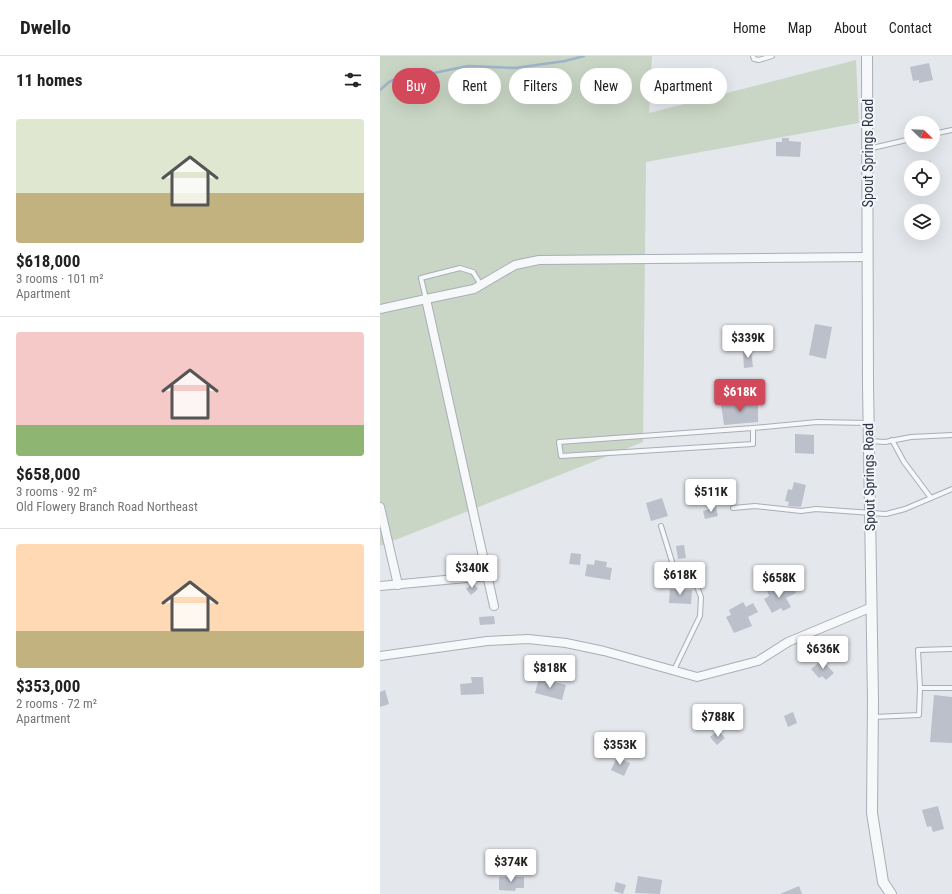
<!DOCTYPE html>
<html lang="en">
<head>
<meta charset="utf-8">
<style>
  :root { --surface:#fff; --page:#f2f2f2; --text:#222; --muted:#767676; --line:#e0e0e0; --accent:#d1495b }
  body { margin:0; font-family:"Roboto Condensed",sans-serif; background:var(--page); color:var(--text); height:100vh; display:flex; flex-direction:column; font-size:15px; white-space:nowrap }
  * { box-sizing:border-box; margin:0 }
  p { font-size:13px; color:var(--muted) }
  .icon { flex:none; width:22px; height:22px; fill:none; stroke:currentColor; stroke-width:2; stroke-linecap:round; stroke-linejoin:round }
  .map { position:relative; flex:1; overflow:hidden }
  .drawer { display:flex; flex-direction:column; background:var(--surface); width:380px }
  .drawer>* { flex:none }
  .guide { position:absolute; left:12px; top:12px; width:380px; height:36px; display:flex; gap:8px }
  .needle { width:26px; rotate:113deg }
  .controls { position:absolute; left:524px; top:60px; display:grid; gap:8px }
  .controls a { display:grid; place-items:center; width:36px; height:36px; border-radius:50%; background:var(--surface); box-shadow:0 4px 16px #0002; font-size:20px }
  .price { position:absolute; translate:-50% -34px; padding:0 9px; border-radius:4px; background:#fff; color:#222; font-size:13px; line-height:26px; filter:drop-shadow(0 1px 2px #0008) }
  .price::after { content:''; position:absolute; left:50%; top:24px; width:12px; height:9px; margin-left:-6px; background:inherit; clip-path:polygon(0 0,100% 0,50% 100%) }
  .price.current { background:var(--accent); color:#fff }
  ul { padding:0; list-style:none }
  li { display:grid; align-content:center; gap:8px; height:212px; padding:0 16px }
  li+li { border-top:1px solid var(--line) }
  li span { display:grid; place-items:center; height:124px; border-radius:4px; color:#555 }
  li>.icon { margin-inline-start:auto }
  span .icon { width:72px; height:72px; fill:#fffc; stroke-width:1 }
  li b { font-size:17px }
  h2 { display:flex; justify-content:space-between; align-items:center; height:48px; padding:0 16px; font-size:17px }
  .chip { padding:0 14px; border-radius:18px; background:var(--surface); box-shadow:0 4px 16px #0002; font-size:14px; line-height:36px }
  .chip.current { background:var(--accent); color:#fff }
  header { display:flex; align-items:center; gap:24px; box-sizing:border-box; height:56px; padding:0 20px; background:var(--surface); border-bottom:1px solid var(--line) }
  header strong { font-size:19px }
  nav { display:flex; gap:22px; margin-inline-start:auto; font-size:14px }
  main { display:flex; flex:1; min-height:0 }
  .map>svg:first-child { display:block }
  .green { fill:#c9d6c5 }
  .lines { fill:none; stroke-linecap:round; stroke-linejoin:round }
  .stream { stroke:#9fb4cc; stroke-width:2.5 }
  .building { fill:#bbc0ca }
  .service-casing { stroke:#a9aeb7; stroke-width:6 }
  .minor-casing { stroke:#a9aeb7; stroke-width:10 }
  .tertiary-casing { stroke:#a9aeb7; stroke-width:12 }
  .service { stroke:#f7f8fa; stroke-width:4 }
  .minor { stroke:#f7f8fa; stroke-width:8 }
  .tertiary { stroke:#f7f8fa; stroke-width:10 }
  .labels { text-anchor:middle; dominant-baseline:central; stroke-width:4; stroke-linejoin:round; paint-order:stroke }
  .street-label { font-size:14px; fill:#2b3445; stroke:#f4f6f9 }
</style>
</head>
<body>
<header>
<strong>Dwello</strong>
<nav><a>Home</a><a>Map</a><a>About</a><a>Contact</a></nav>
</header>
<main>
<section class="drawer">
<h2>11 homes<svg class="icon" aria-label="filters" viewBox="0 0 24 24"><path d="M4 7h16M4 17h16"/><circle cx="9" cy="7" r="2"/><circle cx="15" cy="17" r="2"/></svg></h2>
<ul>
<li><span style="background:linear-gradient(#dfe7d0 60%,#c2b280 0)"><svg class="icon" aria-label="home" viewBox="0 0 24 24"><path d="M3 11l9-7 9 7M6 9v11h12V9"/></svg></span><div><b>$618,000</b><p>3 rooms · 101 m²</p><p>Apartment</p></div></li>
<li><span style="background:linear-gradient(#f6c9c9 75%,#8fb573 0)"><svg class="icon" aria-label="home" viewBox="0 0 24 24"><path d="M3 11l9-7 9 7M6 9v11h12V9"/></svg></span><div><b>$658,000</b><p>3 rooms · 92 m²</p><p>Old Flowery Branch Road Northeast</p></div></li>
<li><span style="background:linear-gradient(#ffd9b3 70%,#c2b280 0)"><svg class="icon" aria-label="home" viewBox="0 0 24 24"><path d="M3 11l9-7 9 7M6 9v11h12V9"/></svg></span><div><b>$353,000</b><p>2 rooms · 72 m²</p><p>Apartment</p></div></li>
</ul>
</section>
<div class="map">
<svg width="572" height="838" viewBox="0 0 572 838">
  <rect width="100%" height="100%" fill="#e4e7ec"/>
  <!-- green -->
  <path class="green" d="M0,0H272L269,57L476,4L479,67L266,106L263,386L0,490Z"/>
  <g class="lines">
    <!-- stream -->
    <path class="stream" d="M0,34L9,26L18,22L44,19L88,10L135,12L185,5L204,0"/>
  </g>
  <!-- building -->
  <g class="building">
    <path d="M549,7L553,24L539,27V24L533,25L530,11Z"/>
    <path d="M402,82H409V85L421,86L420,101L396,100V86H402Z"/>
    <path d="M538,104L551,105V111H538Z"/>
    <path d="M435,268L452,271L446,303L429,299Z"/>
    <path d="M363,295H371L373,311L364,312Z"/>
    <path d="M378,345V366L344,369L341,348Z"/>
    <path d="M415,378L434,379V398L415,397Z"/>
    <path d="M414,426L426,429L421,451L408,450L409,446L405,445L408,433L412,434Z"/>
    <path d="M282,442L288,460L271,465L266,447Z"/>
    <path d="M336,451L338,460L325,463L323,455Z"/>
    <path d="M304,489L306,502L298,503L296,490Z"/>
    <path d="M191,497L201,498L200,509L189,508Z"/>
    <path d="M215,504L227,506L226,511L232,512L230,524L205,520L207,508L214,509Z"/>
    <path d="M93,527L98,533L91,539L86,533Z"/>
    <path d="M411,529L416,537L406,542L411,551L403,555L401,552L392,557L384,543L389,540L387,535L395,531L397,536Z"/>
    <path d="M290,533L312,534L311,548L289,547Z"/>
    <path d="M363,546L366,551L373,547L378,556L368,561L372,570L354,577L346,561L351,559L349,554Z"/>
    <path d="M114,560L115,568L100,569L99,561Z"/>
    <path d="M442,604L454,617L446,624L442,620L439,622L431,613Z"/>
    <path d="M91,621H103L104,638L81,639L80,628L92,627Z"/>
    <path d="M159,622L186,629L182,644L155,637Z"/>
    <path d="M5,634L9,648L0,651V636Z"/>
    <path d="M554,639L572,641V687L550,686Z"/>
    <path d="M413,656L417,667L408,671L404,660Z"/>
    <path d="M338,674L345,682L337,689L330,681Z"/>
    <path d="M237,701L250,707L244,720L231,714Z"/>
    <path d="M558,750L564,773L553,776L551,770L547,771L542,754Z"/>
    <path d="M258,820L282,824L280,838L255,837Z"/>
    <path d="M119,821H144V832H136L135,835L119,834Z"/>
    <path d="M236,826L246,829L243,838L234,835Z"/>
    <path d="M419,830L422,838H400Z"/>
  </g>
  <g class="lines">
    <!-- service casing -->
    <g class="service-casing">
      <g id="service">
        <path d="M373,0L374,3L379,4L392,0"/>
        <path d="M553,78L572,74"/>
        <path d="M488,93L531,83"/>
        <path d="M46,243L41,222L80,212L93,216L101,229"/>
        <path d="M373,372V388L181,400L179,386L373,372L437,366L488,367"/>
        <path d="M512,384L524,406L551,442"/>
        <path d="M489,385L505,386L531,381L572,379"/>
        <path d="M353,452L375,450L421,455L436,453L506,458L525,453L572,433"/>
        <path d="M281,470L298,525L316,528L321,541L320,560L294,614"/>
        <path d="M540,632H572"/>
        <path d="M493,661L539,659L540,632L538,594L572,593"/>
      </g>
    </g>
    <!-- minor casing -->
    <g class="minor-casing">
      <g id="minor">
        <path d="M0,253L46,243"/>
        <path d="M0,451L18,529"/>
        <path d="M0,530L108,520"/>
        <path d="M114,550L46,243L94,233L135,209L159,204L488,201"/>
        <path d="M0,600L107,585L148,583L186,587L224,595L317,621L378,605L408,586L492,551"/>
      </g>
    </g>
    <!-- tertiary casing -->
    <g class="tertiary-casing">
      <path id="tertiary" d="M487,0L488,328L493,645L492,757L503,826L511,838"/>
    </g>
    <!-- service -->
    <use href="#service" class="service"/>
    <!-- minor -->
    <use href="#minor" class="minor"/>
    <!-- tertiary -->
    <use href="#tertiary" class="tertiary"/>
  </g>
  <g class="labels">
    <!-- street labels -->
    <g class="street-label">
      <text transform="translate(488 97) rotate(-90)">Spout Springs Road</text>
      <text transform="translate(489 421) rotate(-91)">Spout Springs Road</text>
    </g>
  </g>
</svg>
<div class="controls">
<a><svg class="needle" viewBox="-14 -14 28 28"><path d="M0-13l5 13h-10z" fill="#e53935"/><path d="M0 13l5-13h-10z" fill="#767676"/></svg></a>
<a><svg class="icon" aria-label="locate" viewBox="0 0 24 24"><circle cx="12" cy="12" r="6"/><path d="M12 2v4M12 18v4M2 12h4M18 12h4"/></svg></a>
<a><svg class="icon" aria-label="layers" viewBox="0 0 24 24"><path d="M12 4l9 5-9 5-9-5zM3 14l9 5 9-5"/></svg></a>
</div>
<b class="price" style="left:368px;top:303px">$339K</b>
<b class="price current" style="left:360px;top:357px">$618K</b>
<b class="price" style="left:331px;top:457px">$511K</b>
<b class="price" style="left:92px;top:533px">$340K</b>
<b class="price" style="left:300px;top:540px">$618K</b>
<b class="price" style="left:399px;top:543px">$658K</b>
<b class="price" style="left:443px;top:614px">$636K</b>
<b class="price" style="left:170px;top:633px">$818K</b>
<b class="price" style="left:338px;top:682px">$788K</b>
<b class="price" style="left:240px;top:710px">$353K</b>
<b class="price" style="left:131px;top:827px">$374K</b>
<div class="guide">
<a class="chip current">Buy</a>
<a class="chip">Rent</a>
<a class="chip">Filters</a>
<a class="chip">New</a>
<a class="chip">Apartment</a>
</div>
</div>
</main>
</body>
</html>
